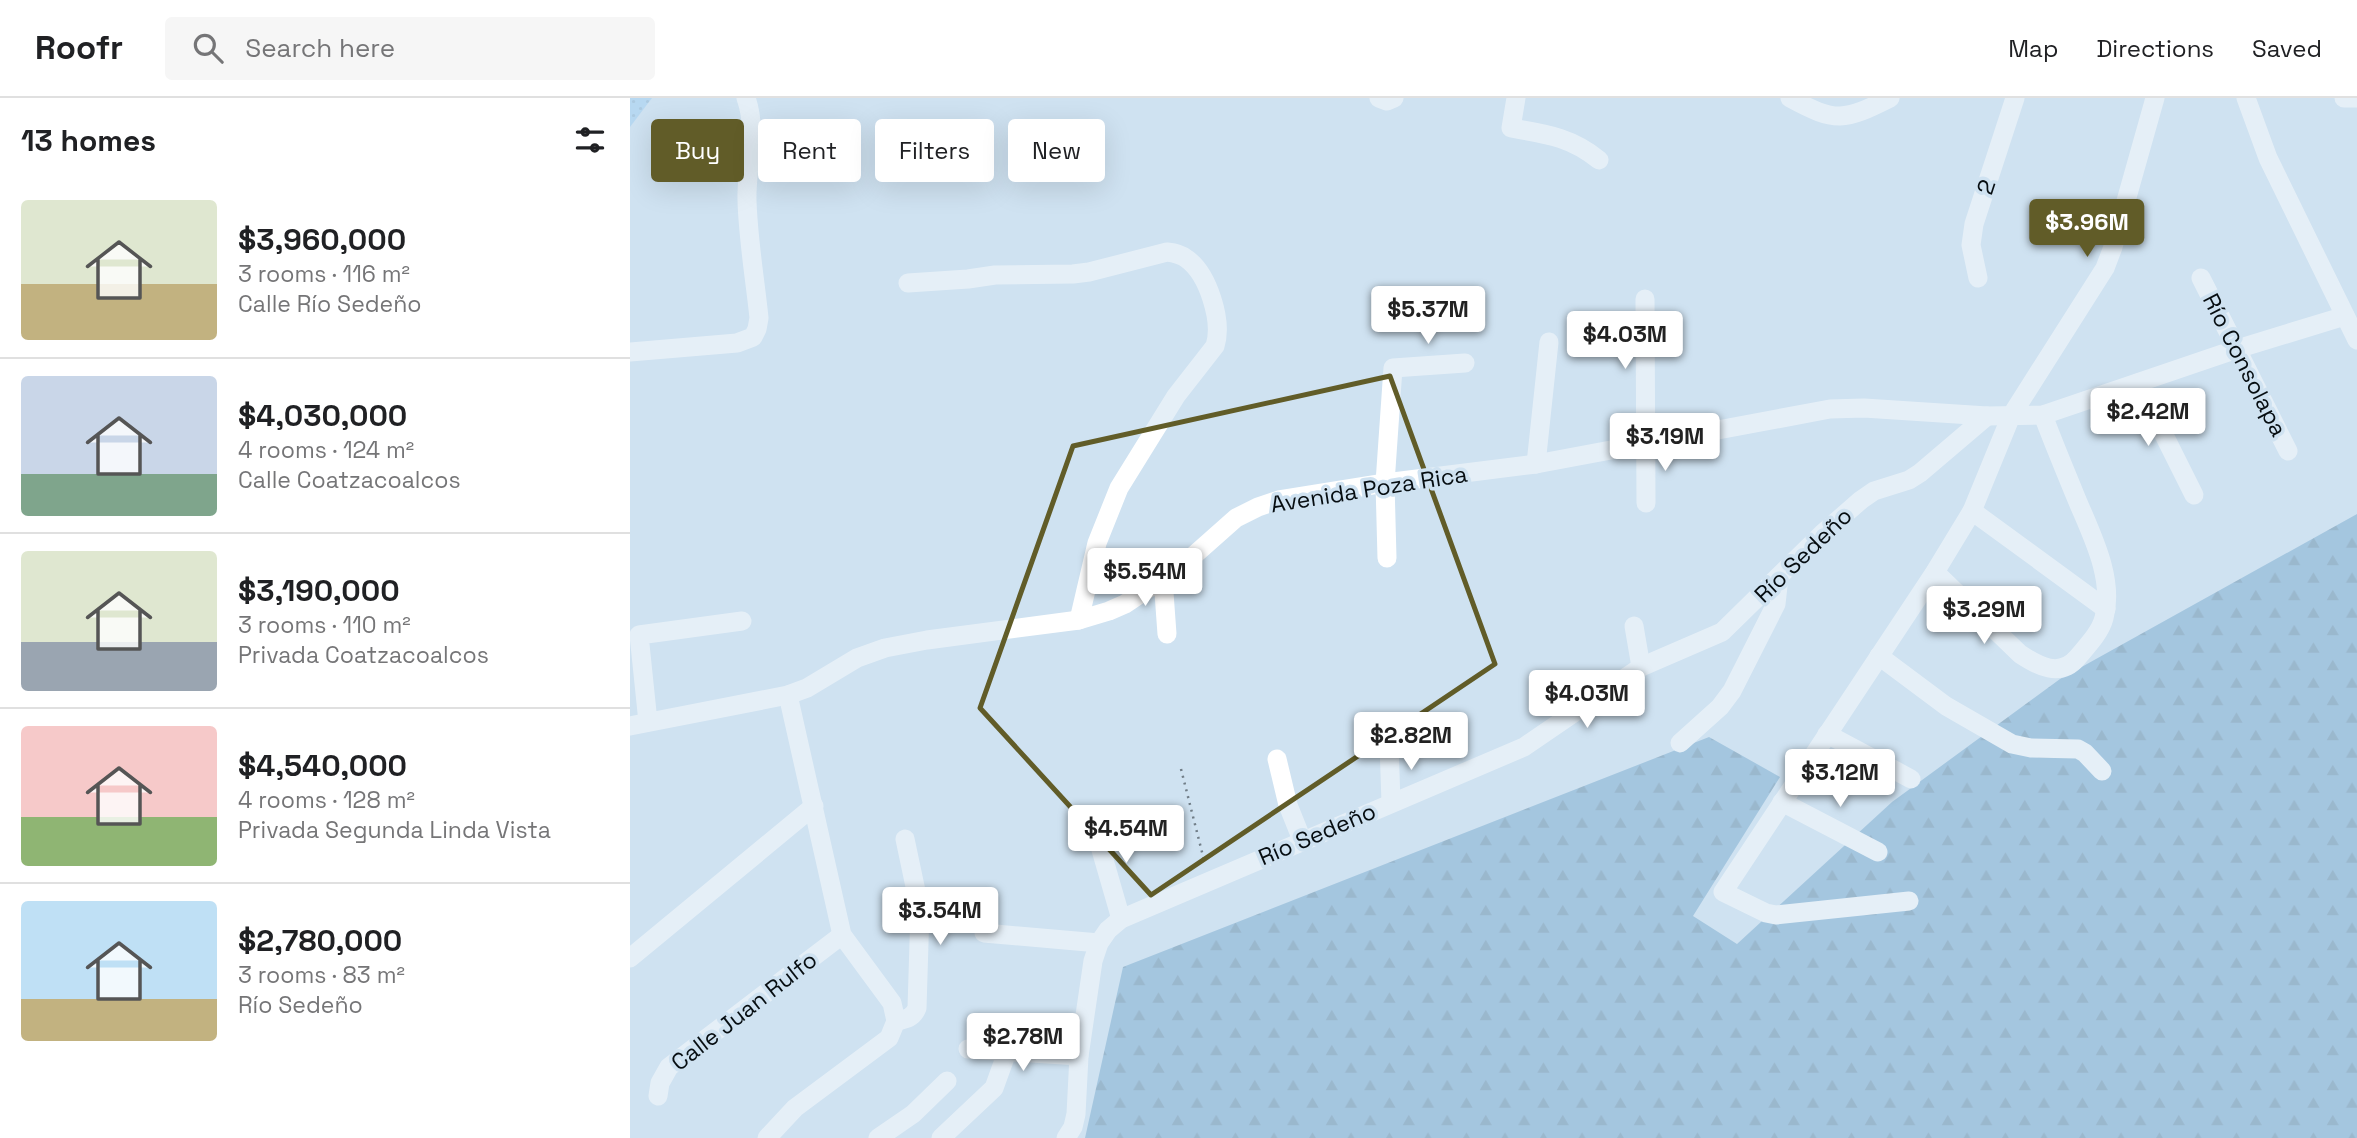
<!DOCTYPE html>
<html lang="en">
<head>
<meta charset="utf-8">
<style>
  :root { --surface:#fff; --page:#f6f6f6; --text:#202124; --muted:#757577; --line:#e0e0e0; --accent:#615c28 }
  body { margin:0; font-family:"Space Grotesk",sans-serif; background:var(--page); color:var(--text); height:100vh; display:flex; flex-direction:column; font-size:26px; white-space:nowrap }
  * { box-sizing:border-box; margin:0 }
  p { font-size:23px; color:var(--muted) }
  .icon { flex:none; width:38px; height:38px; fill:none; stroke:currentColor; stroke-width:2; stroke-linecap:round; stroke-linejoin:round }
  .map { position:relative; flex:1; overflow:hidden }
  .side { display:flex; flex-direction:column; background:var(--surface); width:630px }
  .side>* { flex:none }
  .guide { position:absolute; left:21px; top:21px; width:665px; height:63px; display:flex; gap:14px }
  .price { position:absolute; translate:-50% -60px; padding:0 16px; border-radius:7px; background:#fff; color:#222; font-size:23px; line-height:46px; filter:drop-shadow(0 2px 4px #0008) }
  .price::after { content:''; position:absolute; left:50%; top:42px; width:21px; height:16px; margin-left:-10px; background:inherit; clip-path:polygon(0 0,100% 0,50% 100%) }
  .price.current { background:var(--accent); color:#fff }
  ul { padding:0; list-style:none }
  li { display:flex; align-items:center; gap:21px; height:175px; padding:0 21px }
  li+li { border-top:2px solid var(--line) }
  li span { display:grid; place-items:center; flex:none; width:196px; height:140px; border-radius:7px; color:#555 }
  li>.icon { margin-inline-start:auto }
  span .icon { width:84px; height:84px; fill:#fffc; stroke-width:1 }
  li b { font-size:30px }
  h2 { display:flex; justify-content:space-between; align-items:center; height:84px; padding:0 21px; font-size:30px }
  .chip { padding:0 24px; border-radius:7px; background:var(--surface); box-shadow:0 7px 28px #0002; font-size:24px; line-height:63px }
  .chip.current { background:var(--accent); color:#fff }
  header { display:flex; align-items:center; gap:42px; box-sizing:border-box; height:98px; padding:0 35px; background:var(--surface); border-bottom:2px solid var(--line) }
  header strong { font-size:33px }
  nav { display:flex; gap:38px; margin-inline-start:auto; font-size:24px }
  .search { width:490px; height:63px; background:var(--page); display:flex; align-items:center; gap:18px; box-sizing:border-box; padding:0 24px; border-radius:7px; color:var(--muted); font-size:26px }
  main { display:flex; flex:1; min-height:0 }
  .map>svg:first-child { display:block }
  .grass { fill:url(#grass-dots) }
  .forest { fill:url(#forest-firs) }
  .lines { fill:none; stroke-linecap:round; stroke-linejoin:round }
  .path { stroke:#717e88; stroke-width:2.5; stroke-dasharray:2 5; stroke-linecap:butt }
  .minor { stroke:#fff; stroke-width:19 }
  .marked { fill:none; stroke:#615c28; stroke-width:5; stroke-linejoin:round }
  .labels { text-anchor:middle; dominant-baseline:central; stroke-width:7; stroke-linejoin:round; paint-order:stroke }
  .street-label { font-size:23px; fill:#060d11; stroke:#cfe2f1 }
</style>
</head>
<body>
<header>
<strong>Roofr</strong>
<div class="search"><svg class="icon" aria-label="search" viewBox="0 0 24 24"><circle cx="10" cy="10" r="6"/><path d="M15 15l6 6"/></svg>Search here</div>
<nav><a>Map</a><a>Directions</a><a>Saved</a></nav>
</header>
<main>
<section class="side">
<h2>13 homes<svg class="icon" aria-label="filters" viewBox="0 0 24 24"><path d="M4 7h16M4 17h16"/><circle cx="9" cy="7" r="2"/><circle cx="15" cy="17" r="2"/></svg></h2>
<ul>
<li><span style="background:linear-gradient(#dfe7d0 60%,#c2b280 0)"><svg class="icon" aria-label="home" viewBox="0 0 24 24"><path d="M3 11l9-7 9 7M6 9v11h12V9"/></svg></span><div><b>$3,960,000</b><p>3 rooms · 116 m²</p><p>Calle Río Sedeño</p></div></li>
<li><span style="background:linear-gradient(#c9d6e8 70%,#7fa58c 0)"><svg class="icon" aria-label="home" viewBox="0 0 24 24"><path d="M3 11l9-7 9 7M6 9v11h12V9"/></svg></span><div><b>$4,030,000</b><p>4 rooms · 124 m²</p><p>Calle Coatzacoalcos</p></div></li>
<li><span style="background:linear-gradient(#dfe7d0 65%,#9aa5b1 0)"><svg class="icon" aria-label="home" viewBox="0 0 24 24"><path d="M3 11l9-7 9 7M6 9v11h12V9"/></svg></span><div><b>$3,190,000</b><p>3 rooms · 110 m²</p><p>Privada Coatzacoalcos</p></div></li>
<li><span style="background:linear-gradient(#f6c9c9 65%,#8fb573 0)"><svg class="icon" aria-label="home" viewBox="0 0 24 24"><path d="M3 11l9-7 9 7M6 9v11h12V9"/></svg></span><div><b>$4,540,000</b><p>4 rooms · 128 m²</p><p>Privada Segunda Linda Vista</p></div></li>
<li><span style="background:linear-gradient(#bfe0f5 70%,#c2b280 0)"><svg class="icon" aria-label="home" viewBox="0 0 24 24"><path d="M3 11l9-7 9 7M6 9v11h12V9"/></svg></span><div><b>$2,780,000</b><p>3 rooms · 83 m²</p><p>Río Sedeño</p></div></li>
</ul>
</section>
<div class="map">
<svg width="1727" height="1040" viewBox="0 0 1727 1040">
  <defs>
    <pattern id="grass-dots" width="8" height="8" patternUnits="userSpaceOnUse" patternTransform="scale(1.75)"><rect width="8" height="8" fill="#99ccf1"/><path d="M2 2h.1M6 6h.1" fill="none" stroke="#82aece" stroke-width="1.8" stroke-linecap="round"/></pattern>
    <pattern id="forest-firs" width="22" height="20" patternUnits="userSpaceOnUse" patternTransform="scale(1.75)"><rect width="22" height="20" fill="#70a5cb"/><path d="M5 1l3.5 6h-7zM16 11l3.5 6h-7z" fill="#5a85a3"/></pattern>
  </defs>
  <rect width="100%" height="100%" fill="#cfe2f1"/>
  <!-- grass -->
  <path class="grass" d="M0,0H22L0,29Z"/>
  <!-- forest -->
  <path class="forest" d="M1727,416V1040H455L493,869L1079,639L1150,679L1063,818L1107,846L1262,704L1430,581Z"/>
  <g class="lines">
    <!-- path -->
    <path class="path" d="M551,671L575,766"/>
    <!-- minor -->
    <g class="minor">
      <path d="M749,0L757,3L764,0"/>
      <path d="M886,0L881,30C916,36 941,39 969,62"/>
      <path d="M1160,0C1206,25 1214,23 1260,0"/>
      <path d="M1616,0L1638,60L1727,242"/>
      <path d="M1714,0H1727"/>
      <path d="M1348,180L1341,147L1344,126L1385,0"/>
      <path d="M1571,180L1658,353"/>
      <path d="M278,185L338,181L365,177L443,176L459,174L537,154C545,155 551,156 557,161C578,176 593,223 585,248L546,298L489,390L467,445L449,522"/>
      <path d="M1015,201L1016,405"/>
      <path d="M0,254L107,245L123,239L127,231L129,220C125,181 118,141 117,102C116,68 128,33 116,0"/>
      <path d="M1508,285L1564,397"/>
      <path d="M906,366L919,244"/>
      <path d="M1342,413L1476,511"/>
      <path d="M757,460L755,385L763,270L835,265"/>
      <path d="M1305,474L1390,556C1408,568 1430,580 1447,560C1457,548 1470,535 1474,520C1485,479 1460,434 1445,397C1434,370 1423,344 1413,317"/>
      <path d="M533,481L537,536"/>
      <path d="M1004,528L1011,569"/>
      <path d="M1249,558L1316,608L1382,646L1401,650L1448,651L1455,655L1472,673"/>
      <path d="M18,624L9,537L112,523"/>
      <path d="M0,628L158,597L177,590L227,560L255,550L297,542L449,522L479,513L495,506L553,467L606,420L628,409L649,402L755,385L906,366L1200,311L1234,310L1357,318L1413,317L1607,251L1715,218"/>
      <path d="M1197,636L1281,681"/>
      <path d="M759,645L761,705"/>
      <path d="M1050,645L1090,609L1102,593L1146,506L1149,479"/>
      <path d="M647,661L658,707L672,742"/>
      <path d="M1152,704L1248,754"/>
      <path d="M463,724L491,821"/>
      <path d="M1279,803L1146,817L1136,815L1093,794L1305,474L1342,413L1381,318L1475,170L1483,149L1525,0"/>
      <path d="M354,835L469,845"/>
      <path d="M0,860L184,708"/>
      <path d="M266,923C276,921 283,920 287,910L290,812L275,741"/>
      <path d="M338,951L449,958"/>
      <path d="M28,998L30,985L39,969L212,837"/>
      <path d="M137,1040L165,1010L259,940L266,923L262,905L212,837L158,597"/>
      <path d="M248,1040L283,1016L317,983"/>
      <path d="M311,1040L364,990L377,954"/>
      <path d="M436,1040L443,1029L446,1016L449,958L463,863L469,845L478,832L491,821L894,649L1011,569L1092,534L1192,436L1231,402L1244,393L1279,382L1290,375L1357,318"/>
    </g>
  </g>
  <!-- marked area -->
  <path d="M0 0H1727V1040H0ZM760,278L865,566L521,797L350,610L443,348Z" fill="#cfe2f1" fill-opacity=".55" fill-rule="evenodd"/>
  <path class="marked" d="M760,278L865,566L521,797L350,610L443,348Z"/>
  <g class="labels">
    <!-- street labels -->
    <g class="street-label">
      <text transform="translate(1356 89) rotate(-72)">2</text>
      <text transform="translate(1615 267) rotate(63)">Río Consolapa</text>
      <text transform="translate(739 391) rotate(-9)">Avenida Poza Rica</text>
      <text transform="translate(1173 457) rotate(-44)">Río Sedeño</text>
      <text transform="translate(687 736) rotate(-23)">Río Sedeño</text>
      <text transform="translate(114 913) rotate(-38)">Calle Juan Rulfo</text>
    </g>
  </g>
</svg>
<b class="price current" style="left:1457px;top:161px">$3.96M</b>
<b class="price" style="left:798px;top:248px">$5.37M</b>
<b class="price" style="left:995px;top:273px">$4.03M</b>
<b class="price" style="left:1518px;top:350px">$2.42M</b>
<b class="price" style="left:1035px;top:375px">$3.19M</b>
<b class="price" style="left:515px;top:510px">$5.54M</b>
<b class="price" style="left:1354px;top:548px">$3.29M</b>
<b class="price" style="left:957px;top:632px">$4.03M</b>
<b class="price" style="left:781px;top:674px">$2.82M</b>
<b class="price" style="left:1210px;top:711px">$3.12M</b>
<b class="price" style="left:496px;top:767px">$4.54M</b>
<b class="price" style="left:310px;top:849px">$3.54M</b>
<b class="price" style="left:393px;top:975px">$2.78M</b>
<div class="guide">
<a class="chip current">Buy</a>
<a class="chip">Rent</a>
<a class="chip">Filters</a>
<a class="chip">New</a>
</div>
</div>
</main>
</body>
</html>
